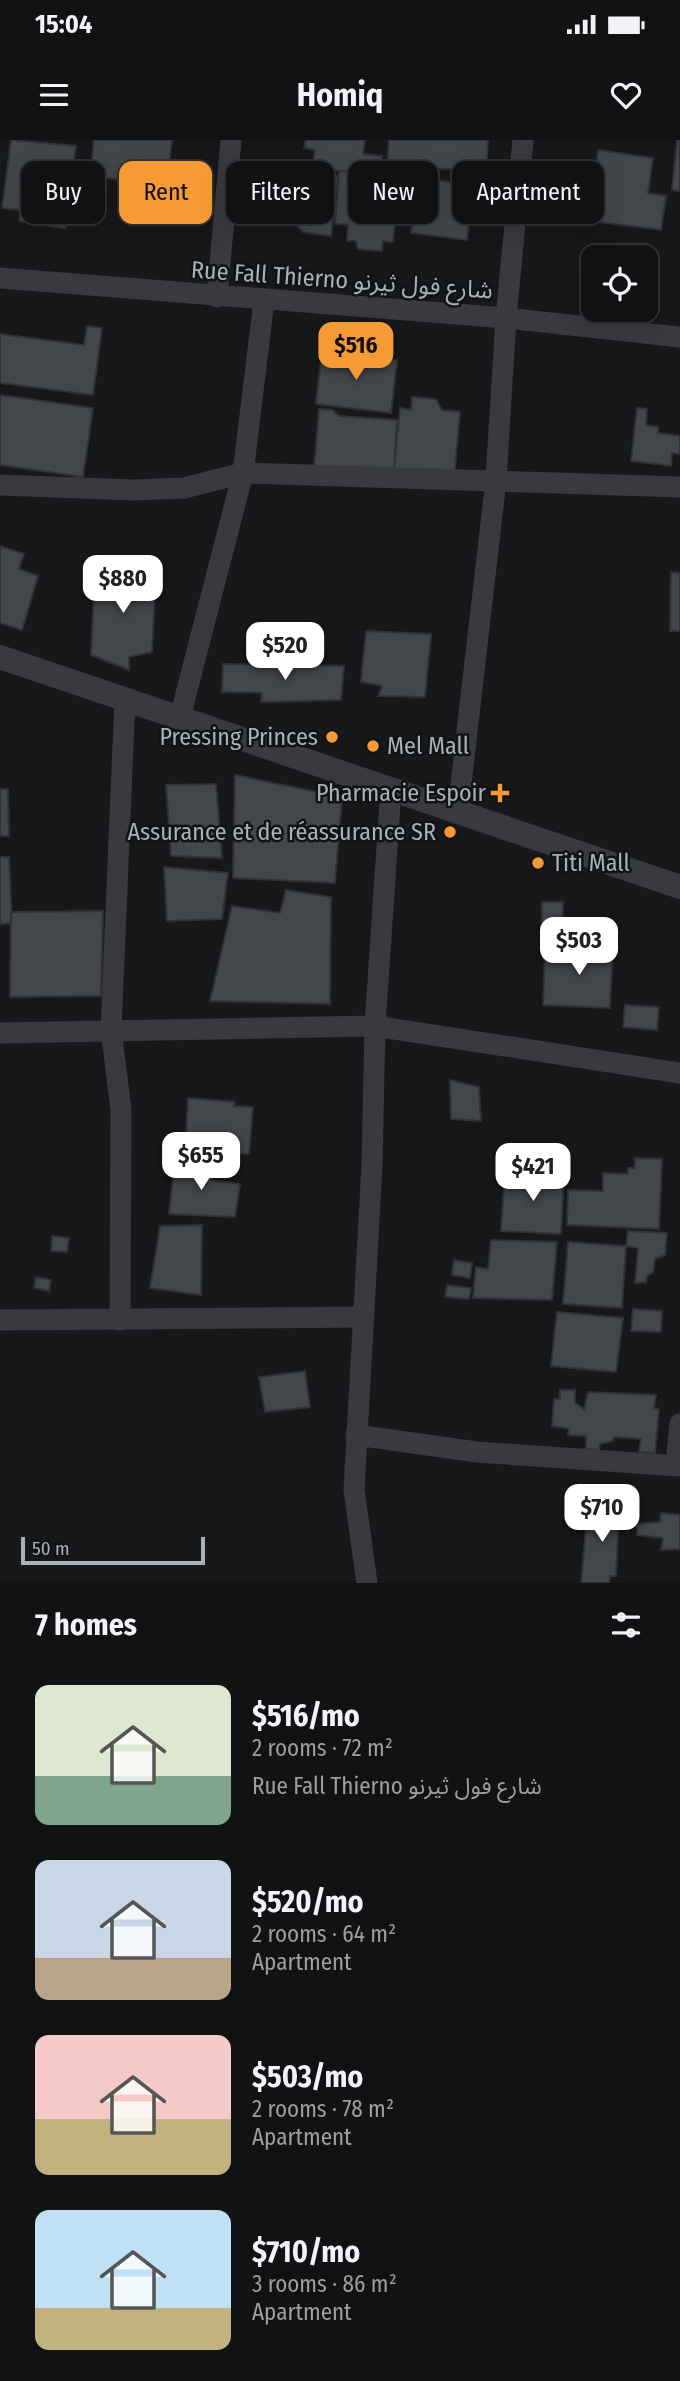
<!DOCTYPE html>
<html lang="en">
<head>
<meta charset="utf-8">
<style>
  :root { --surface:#111214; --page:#1e2022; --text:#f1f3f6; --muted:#9c9ea0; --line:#303234; --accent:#f59a34 }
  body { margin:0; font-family:"Fira Sans Condensed","Noto Sans Arabic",sans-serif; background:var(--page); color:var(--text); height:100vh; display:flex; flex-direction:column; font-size:26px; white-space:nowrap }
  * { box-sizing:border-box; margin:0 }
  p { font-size:23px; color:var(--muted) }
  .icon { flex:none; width:38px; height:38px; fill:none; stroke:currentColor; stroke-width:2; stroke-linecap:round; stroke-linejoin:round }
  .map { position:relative; height:1443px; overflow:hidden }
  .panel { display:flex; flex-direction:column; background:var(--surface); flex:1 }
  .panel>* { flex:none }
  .top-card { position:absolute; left:21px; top:21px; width:639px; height:63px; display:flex; gap:14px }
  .fabs { position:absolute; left:581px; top:105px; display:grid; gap:14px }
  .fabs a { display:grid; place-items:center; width:77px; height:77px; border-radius:14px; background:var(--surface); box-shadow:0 7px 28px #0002,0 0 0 2px var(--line); font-size:35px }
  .scale { position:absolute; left:21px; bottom:18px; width:184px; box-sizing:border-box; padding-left:7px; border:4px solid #a9b0ba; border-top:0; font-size:19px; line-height:24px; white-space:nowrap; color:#a9b0ba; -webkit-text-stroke:5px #121315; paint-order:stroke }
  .price { position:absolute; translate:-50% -60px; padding:0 16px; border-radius:14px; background:#fff; color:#222; font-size:23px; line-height:46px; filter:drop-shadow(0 2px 4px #0008) }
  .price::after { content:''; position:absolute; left:50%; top:42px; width:21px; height:16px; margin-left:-10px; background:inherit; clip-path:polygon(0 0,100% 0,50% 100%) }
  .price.selected { background:var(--accent); color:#111 }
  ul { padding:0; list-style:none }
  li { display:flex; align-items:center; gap:21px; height:175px; padding:0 35px }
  li span { display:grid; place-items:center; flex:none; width:196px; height:140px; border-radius:14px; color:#555 }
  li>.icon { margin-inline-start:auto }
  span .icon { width:84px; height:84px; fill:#fffc; stroke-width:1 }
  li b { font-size:30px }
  h2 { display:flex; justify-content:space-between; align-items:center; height:84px; padding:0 35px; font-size:30px }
  .tag { padding:0 24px; border-radius:14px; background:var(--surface); box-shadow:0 7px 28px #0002,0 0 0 2px var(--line); font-size:24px; line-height:63px }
  .tag.selected { background:var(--accent); color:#111 }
  .status { display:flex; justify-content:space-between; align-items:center; height:49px; padding:0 35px; background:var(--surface); direction:ltr }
  .status svg { height:19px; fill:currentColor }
  header { display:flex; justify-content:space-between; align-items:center; height:91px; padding:0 35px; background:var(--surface); font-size:32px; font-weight:700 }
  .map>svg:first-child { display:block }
  .building { fill:#43464a; stroke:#313236; stroke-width:2 }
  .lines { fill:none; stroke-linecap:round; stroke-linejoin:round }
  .minor { stroke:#383a3f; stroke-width:21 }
  .tertiary { stroke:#383a3f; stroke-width:24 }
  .poi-dot { fill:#f59a34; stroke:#121315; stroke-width:2.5 }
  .labels { text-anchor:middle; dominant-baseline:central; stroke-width:5; stroke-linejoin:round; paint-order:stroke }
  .street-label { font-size:24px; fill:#a9b0ba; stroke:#121315 }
  .poi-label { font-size:24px; fill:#a9b0ba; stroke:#121315; text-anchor:end }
</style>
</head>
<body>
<div class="status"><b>15:04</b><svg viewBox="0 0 49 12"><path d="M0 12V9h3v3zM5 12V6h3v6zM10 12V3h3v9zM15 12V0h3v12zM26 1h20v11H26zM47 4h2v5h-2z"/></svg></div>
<header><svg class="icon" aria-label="menu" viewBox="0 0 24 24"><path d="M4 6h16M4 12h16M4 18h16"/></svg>Homiq<svg class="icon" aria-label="heart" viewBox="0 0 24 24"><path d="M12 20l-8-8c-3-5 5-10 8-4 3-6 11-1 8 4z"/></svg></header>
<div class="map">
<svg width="680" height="1443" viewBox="0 0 680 1443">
  <rect width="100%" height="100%" fill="#17181a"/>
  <!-- building -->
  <g class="building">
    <path d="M11,0L76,6L65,88L19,81L21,70L2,68Z"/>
    <path d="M94,0H172L168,34H161L160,44L90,36Z"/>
    <path d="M306,0H365L363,14L382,16L379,37L313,27L315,10L304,8Z"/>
    <path d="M389,0H488L486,31L387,26Z"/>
    <path d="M677,0H680V51L672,50Z"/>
    <path d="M598,10L653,18L648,53L666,56L661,90L591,81L594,61L579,54L582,34L596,25Z"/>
    <path d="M267,28L338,36L331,96L303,92L297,86L281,84L282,77L262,74Z"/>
    <path d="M339,31L405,35L402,73L396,72L393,102L383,101L382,111L358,109L356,101H347L348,85L335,84Z"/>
    <path d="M418,38L474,45L467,100L411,93Z"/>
    <path d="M87,186L102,188L93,255L0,243V194L84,205Z"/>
    <path d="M322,210L397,220L391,273L316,264Z"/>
    <path d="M0,255L93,268L83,337L0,325Z"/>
    <path d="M412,257L436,259L442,270L460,272L454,339L393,333L400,268L411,270Z"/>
    <path d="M637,268L647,269L646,285L658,287V293L680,296V314L672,313L671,326L631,321Z"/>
    <path d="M319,269L333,270L339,276L397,280L394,333L314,328Z"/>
    <path d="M0,406L24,414L19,429L38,436L22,490L0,483Z"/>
    <path d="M95,427L156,433L152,512L129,517V530L91,515Z"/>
    <path d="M671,432L680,433V491H670Z"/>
    <path d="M366,491L431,494L425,557L378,556L382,546L361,542Z"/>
    <path d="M223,524L344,526L341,560L261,562L262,553L222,552Z"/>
    <path d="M235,635L342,657L335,743L233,738Z"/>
    <path d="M216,644L222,718L171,716L166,645Z"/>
    <path d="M0,649H8L9,696H0Z"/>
    <path d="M0,717H9L12,783L0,784Z"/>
    <path d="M164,727L228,733L222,779L167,781Z"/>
    <path d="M286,750L331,757L330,864L210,861L232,766L280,773Z"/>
    <path d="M542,762H563L562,798L541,799Z"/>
    <path d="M103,771L101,856L10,857L11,772Z"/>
    <path d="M577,803L613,805L610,868L543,865L545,811L577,812Z"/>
    <path d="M625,865L659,867L657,890L623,887Z"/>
    <path d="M450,940L479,947L481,981L451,979Z"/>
    <path d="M188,958L235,962L234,966L253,967L249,1014L185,1010Z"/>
    <path d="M635,1018L662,1019L659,1089L567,1085L568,1050L603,1051V1033L628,1034V1028H635Z"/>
    <path d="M175,1020L213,1023L212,1040L240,1044L235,1077L169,1074Z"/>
    <path d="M505,1032L564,1035L561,1094L501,1091Z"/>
    <path d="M202,1085L201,1155L150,1148L160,1086Z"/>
    <path d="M628,1091L667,1093L665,1115L655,1119L653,1132L647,1136L646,1142L635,1143L638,1108L626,1106Z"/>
    <path d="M52,1096L69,1098L67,1112L51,1111Z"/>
    <path d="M491,1100L557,1102L552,1160L473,1158L476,1127L488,1129Z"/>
    <path d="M568,1102L626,1106L622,1168L563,1164Z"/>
    <path d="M454,1120L472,1123L470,1138L452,1135Z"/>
    <path d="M36,1137L51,1140L49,1151L34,1148Z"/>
    <path d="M447,1145L471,1148L469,1159L445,1157Z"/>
    <path d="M633,1169L662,1171L661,1192L631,1191Z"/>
    <path d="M557,1172L623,1178L616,1232L551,1226Z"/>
    <path d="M305,1231L310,1267L265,1272L259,1237Z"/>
    <path d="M560,1250H575V1263L584,1269L588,1252L656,1255L654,1268L659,1269L655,1313L639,1312L641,1299L614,1297L613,1301L600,1304L599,1310L586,1309V1296L568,1295L569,1289L552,1286L554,1259H560Z"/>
    <path d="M588,1367L631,1372V1388L618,1389L616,1436H610L609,1443H581Z"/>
    <path d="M661,1373L680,1375V1409L661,1410L663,1398L637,1395V1384L660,1382Z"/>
  </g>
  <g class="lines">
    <!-- minor -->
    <g class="minor">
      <path d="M0,138L506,178L680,197"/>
      <path d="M217,157L231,0"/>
      <path d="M0,345L134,350L184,348L243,333L680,347"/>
      <path d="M180,577L243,333L264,161"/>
      <path d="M458,670L496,340L506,178L523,0"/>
      <path d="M0,893L375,886L680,933"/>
      <path d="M0,1180L364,1177"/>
      <path d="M120,1180L121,970L111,889L125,559"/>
      <path d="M356,1295L477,1312L680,1326"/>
      <path d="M676,1325L680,1284"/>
      <path d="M367,1443L354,1350L372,1025L375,886L391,648"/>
    </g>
    <!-- tertiary -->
    <path class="tertiary" d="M0,517L680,747"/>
  </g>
  <!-- markers -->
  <g class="poi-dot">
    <circle cx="332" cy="597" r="7"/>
    <circle cx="373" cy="606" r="7"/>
    <path d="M496.5 642.5h7v7h7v7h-7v7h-7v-7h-7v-7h7z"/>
    <circle cx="450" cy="692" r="7"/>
    <circle cx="538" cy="723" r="7"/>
  </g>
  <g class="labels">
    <!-- street labels -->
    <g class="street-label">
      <text transform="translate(342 140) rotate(4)">Rue Fall Thierno شارع فول ثيرنو</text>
    </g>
    <!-- poi labels -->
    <g class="poi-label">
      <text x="318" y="597">Pressing Princes</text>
      <text x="387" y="606" text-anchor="start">Mel Mall</text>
      <text x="486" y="653">Pharmacie Espoir</text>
      <text x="436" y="692">Assurance et de réassurance SR</text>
      <text x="552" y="723" text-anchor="start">Titi Mall</text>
    </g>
  </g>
</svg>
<div class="fabs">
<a><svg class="icon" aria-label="locate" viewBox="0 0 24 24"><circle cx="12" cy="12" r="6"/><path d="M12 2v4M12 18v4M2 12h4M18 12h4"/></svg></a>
</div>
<div class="scale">50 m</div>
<b class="price selected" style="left:356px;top:242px">$516</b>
<b class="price" style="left:123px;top:475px">$880</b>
<b class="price" style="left:285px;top:542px">$520</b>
<b class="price" style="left:579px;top:837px">$503</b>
<b class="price" style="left:201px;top:1052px">$655</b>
<b class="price" style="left:533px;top:1063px">$421</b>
<b class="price" style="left:602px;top:1404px">$710</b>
<div class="top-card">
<a class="tag">Buy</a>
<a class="tag selected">Rent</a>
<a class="tag">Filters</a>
<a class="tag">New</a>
<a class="tag">Apartment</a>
</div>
</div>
<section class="panel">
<h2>7 homes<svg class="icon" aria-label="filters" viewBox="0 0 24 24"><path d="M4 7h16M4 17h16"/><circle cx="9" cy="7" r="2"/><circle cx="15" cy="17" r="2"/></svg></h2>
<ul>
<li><span style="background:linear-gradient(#dfe7d0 65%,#7fa58c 0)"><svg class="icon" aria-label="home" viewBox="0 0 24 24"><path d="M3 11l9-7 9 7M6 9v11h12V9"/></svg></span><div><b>$516/mo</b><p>2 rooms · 72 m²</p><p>Rue Fall Thierno شارع فول ثيرنو</p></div></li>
<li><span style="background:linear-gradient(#c9d6e8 70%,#b9a48a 0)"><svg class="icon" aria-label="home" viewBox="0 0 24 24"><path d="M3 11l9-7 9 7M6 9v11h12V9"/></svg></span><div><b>$520/mo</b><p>2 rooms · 64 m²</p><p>Apartment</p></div></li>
<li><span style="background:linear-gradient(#f6c9c9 60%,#c2b280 0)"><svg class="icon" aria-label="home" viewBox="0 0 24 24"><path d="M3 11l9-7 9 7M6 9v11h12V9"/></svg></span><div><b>$503/mo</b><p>2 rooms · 78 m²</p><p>Apartment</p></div></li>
<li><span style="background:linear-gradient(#bfe0f5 70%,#c2b280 0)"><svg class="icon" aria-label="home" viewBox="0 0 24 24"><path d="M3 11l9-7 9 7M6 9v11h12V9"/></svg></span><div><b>$710/mo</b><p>3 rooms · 86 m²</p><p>Apartment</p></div></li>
</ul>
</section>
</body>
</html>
